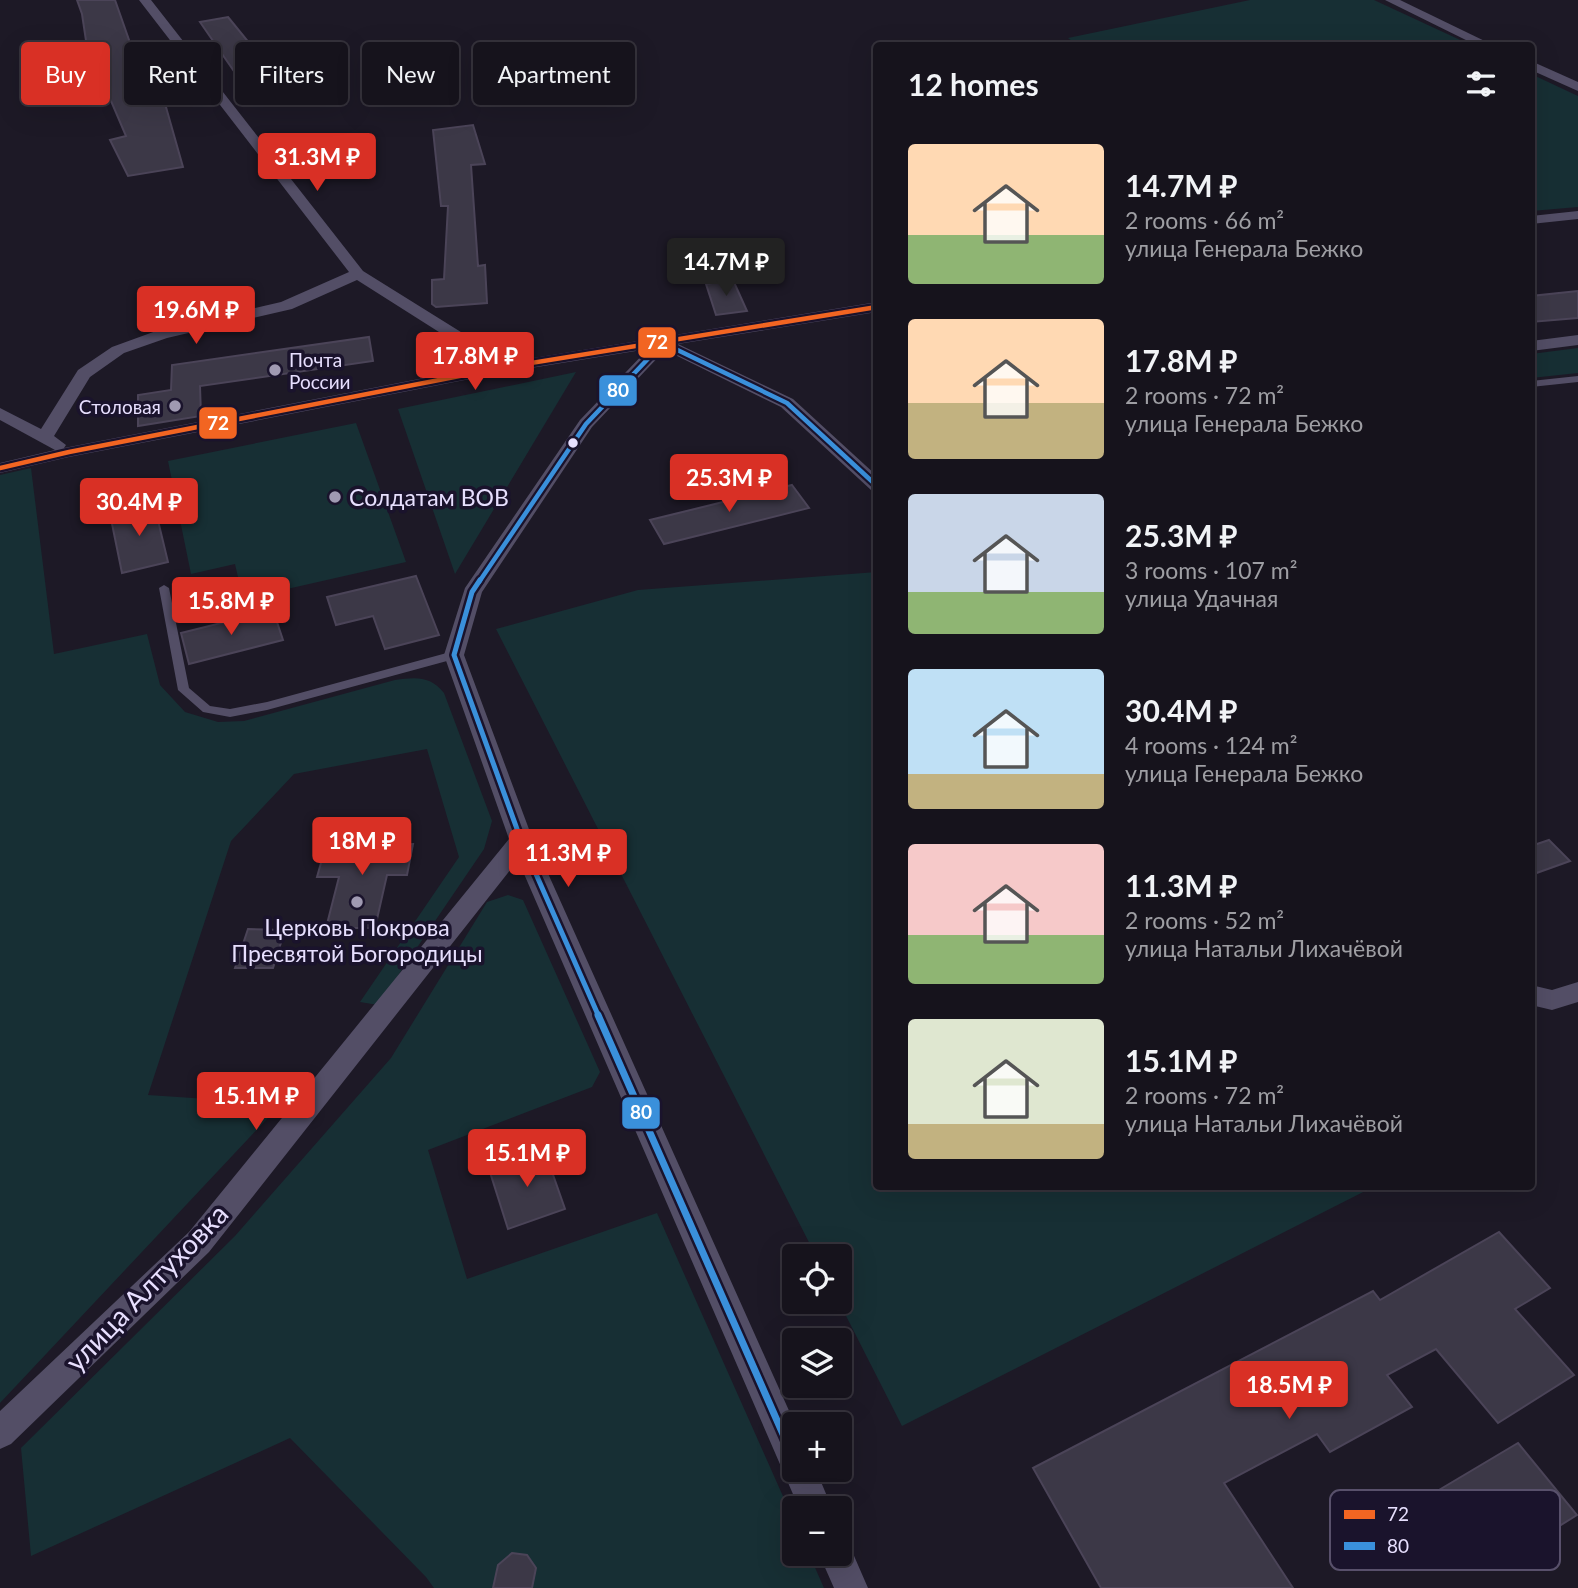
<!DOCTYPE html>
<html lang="en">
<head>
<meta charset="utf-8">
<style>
  :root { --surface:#16131c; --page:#232029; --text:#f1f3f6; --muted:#9e9ea3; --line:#35323b; --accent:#d93025 }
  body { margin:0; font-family:Lato,sans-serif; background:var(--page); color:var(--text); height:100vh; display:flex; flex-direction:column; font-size:26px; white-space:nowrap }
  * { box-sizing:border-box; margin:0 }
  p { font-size:23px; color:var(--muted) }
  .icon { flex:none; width:38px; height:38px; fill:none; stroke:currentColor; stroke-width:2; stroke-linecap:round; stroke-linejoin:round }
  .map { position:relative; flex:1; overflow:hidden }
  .sheet { position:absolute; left:873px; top:42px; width:662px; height:1148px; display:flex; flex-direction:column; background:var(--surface); border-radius:7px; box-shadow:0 7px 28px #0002,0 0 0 2px var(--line) }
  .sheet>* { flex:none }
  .hud { position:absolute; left:21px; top:42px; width:665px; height:63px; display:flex; gap:14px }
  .controls { position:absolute; left:782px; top:1244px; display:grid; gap:14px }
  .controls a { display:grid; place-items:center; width:70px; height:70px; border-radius:7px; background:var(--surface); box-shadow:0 7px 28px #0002,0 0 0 2px var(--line); font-size:35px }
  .price { position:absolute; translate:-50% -60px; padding:0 16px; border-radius:7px; background:var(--accent); color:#fff; font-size:23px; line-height:46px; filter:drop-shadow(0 2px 4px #0008) }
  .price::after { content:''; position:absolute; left:50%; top:42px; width:21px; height:16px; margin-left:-10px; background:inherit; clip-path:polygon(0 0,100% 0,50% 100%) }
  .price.current { background:#222; color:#fff }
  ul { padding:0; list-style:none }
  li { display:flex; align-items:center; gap:21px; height:175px; padding:0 35px }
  li span { display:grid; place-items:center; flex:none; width:196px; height:140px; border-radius:7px; color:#555 }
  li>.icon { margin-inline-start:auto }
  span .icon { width:84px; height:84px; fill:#fffc; stroke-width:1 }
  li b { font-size:30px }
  h2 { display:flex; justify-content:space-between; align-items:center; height:84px; padding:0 35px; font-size:30px }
  .pill { padding:0 24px; border-radius:7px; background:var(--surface); box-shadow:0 7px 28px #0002,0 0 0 2px var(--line); font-size:24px; line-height:63px }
  .pill.current { background:var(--accent); color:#fff }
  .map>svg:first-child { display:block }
  .green { fill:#172f34 }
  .building { fill:#3c3847; stroke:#4b4458; stroke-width:2 }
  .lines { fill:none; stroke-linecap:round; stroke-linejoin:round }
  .service { fill:#534e66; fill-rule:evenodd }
  .minor { fill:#534e66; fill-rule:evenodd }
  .bus-1-casing { stroke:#1a132c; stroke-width:9 }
  .bus-2-far2-casing { stroke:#1a132c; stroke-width:9 }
  .bus-2-far1-casing { stroke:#1a132c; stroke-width:10 }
  .bus-2-casing { stroke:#1a132c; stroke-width:12 }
  .bus-1 { stroke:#f26522; stroke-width:4.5 }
  .bus-2-far2 { stroke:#3a90db; stroke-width:4.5 }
  .bus-2-far1 { stroke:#3a90db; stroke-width:5 }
  .bus-2 { stroke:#3a90db; stroke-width:7 }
  .poi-dot { fill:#a09ab2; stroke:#1a132c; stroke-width:2.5 }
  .bus-dot { fill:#e7dffe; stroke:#1a132c; stroke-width:2.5 }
  .labels { text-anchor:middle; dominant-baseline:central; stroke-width:7; stroke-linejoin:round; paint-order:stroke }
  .far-poi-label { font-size:19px; fill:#e7dffe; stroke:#1a132c; text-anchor:start }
  .poi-label { font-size:23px; fill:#e7dffe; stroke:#1a132c; text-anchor:start }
  .near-street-label { font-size:28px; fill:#e7dffe; stroke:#1a132c }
  .key { fill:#1a132c; stroke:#58506b; stroke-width:2 }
  .key-label { font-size:19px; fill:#e7dffe }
  .line-badge { stroke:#1a132c; stroke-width:2.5 }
  .badge-label { font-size:19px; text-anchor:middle; font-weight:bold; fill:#fff }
</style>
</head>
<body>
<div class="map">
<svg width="1578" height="1588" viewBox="0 0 1578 1588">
  <rect width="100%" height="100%" fill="#1d1926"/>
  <!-- green -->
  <g class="green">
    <path d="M1250,0H1374L1471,45L1078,46L1068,38Z"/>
    <path d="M1531,74L1578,96V207L1531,211Z"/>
    <path d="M1578,348V373L1531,378V354Z"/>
    <path d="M576,372L455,574L398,409Z"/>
    <path d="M356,423L406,562L243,599L235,564L191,574L168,461Z"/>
    <path d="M31,468L54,654L147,634L160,685L185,712L218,722L244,721L395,680C417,677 430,676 444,693L492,821L484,849L378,1005L360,1002L459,857L427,749L294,774L231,841L148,1095L281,1104L0,1403V475Z"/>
    <path d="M877,572V1186L1373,1187L902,1426L839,1302L840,1256H816L496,629L638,590Z"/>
    <path d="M508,895L523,900L600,1072L592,1087L428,1150L467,1279L657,1213L794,1521V1554H809L824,1588H434L426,1577L290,1438L31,1556L21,1448L235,1236L391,1058L487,902Z"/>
  </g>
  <!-- building -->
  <g class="building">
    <path d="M77,0H115L141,74L153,73L160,100H164L183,167L128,176L110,140L126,136L91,54H88L82,14Z"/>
    <path d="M228,17L254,49L266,46L281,77L268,79L276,91L251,96L200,22Z"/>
    <path d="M473,125L485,164L471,165L478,266L485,265L487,303L436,307L432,304V280L444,279L448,206H441L433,130Z"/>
    <path d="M733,280L747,311L716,315L706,284Z"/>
    <path d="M1578,291V318L1531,322V296Z"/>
    <path d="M170,299L177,321L149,326L144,303Z"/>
    <path d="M369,337L373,361L200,386L201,416L138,426V395L171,390L172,365Z"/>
    <path d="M792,485L809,508L664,544L650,520Z"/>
    <path d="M154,504L168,562L122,573L110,514Z"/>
    <path d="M416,576L439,635L385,649L373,616L336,625L327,597Z"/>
    <path d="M273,610L283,640L189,664L181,633Z"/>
    <path d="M349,835H396L393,845L413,844L407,875H387L375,928H326L339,877H317L326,845H347Z"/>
    <path d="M1549,840L1570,861L1531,875V846Z"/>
    <path d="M248,929L285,930L273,968H235Z"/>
    <path d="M544,1149L565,1209L508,1229L489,1169Z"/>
    <path d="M1499,1232L1550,1288L1515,1309L1574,1375L1498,1423L1436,1349L1387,1375L1412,1407L1330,1452L1317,1434L1224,1483L1293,1588H1101L1033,1468L1373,1291L1380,1300Z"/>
    <path d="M1518,1443L1577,1515L1492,1568L1434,1493Z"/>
    <path d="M512,1553L527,1555L536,1568L532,1588H493L498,1565Z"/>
  </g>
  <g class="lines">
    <!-- service -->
    <g class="service">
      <path d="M1578,376V382L1531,387V381Z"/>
      <path d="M164,585L169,588L189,688L210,706L230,709L267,702L454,651L460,655L458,658L267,710L230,717L203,712L178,690L159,588Z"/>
    </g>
    <!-- minor -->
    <g class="minor">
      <path d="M139,0H151L363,271L509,362L877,302V312L678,344L793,399L877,476V491L871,490L781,407L665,350L592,427L482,592L464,655L533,840L795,1424L794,1470H816L832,1508H799L518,860L209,1252L11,1444L0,1449V1411L189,1232L509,839L444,655L465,588L580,420L648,349L506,372L69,457L0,473V463L55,450L0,420V408L41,429L78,370L112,347L156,331L281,302L349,272ZM357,280L491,365L64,448L66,445L54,436L90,377L124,353L167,338L292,309Z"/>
      <path d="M1385,0H1400L1495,46H1478Z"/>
      <path d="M1531,61L1578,82V91L1531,70Z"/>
      <path d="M1578,211V219L1531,224V216Z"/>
      <path d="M1578,335V345L1531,351V341Z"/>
      <path d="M1578,982V1002L1552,1010L1531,1005V985L1552,990Z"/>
      <path d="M840,1539L848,1542L868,1588H834L819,1554H840Z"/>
    </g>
    <!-- bus-1 casing -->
    <g class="bus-1-casing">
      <path id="bus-1" d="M0,468L69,452L506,367L877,307"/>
    </g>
    <!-- bus-2-far2 casing -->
    <g class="bus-2-far2-casing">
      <path id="bus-2-far2" d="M479,582L586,424L663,343L787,403L877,486"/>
    </g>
    <!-- bus-2-far1 casing -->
    <g class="bus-2-far1-casing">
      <path id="bus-2-far1" d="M480,580L472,592L454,655L521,840L599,1017"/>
    </g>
    <!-- bus-2 casing -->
    <g class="bus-2-casing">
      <path id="bus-2" d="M598,1015L794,1459"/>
    </g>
    <!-- bus-1 -->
    <use href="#bus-1" class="bus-1"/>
    <!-- bus-2-far2 -->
    <use href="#bus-2-far2" class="bus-2-far2"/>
    <!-- bus-2-far1 -->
    <use href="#bus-2-far1" class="bus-2-far1"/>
    <!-- bus-2 -->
    <use href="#bus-2" class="bus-2"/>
  </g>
  <!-- markers -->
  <g class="poi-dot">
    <circle cx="275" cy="370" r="7"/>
    <circle cx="175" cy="406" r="7"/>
    <circle cx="335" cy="497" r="7"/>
    <circle cx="357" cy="902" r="7"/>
  </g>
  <circle class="bus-dot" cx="573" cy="443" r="6"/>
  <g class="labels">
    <!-- far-poi labels -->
    <g class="far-poi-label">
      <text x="289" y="359">Почта<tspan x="289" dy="22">России</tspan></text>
      <text x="161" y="406" text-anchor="end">Столовая</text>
    </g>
    <!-- poi labels -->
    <g class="poi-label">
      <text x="349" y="497">Солдатам ВОВ</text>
      <text x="357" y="927" text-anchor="middle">Церковь Покрова<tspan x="357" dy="26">Пресвятой Богородицы</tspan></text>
    </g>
    <!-- near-street labels -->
    <g class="near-street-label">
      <text transform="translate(146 1287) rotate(-46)">улица Алтуховка</text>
    </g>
  </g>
  <!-- legend -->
  <rect x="1330" y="1490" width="230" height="80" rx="10" class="key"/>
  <rect x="1344" y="1510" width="31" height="9" fill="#f26522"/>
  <rect x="1344" y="1542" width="31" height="8" fill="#3a90db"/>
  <g class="key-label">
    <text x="1387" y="1521">72</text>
    <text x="1387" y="1553">80</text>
  </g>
  <g class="line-badge">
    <rect x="637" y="326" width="40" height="33" rx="7" fill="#f26522"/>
    <rect x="598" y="374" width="40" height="33" rx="7" fill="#3a90db"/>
    <rect x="198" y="406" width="40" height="34" rx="7" fill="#f26522"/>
    <rect x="621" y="1096" width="40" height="34" rx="7" fill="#3a90db"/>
  </g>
  <g class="badge-label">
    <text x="657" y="349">72</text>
    <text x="618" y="397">80</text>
    <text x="218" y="430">72</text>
    <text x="641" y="1119">80</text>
  </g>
</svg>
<div class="controls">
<a><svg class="icon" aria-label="locate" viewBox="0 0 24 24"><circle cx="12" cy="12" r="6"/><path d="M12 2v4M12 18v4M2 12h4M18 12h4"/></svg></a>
<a><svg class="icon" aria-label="layers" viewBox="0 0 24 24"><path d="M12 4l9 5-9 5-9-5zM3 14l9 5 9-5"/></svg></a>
<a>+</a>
<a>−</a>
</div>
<b class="price" style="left:317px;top:193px">31.3M ₽</b>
<b class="price current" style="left:726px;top:298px">14.7M ₽</b>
<b class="price" style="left:196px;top:346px">19.6M ₽</b>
<b class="price" style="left:475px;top:392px">17.8M ₽</b>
<b class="price" style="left:729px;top:514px">25.3M ₽</b>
<b class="price" style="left:139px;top:538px">30.4M ₽</b>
<b class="price" style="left:231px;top:637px">15.8M ₽</b>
<b class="price" style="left:362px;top:877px">18M ₽</b>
<b class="price" style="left:568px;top:889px">11.3M ₽</b>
<b class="price" style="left:256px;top:1132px">15.1M ₽</b>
<b class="price" style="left:527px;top:1189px">15.1M ₽</b>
<b class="price" style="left:1289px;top:1421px">18.5M ₽</b>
<div class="hud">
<a class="pill current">Buy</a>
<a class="pill">Rent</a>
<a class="pill">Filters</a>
<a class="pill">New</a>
<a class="pill">Apartment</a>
</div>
<section class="sheet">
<h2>12 homes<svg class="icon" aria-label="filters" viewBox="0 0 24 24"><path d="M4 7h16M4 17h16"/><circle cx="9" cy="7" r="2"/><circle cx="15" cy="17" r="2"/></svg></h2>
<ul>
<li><span style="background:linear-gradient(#ffd9b3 65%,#8fb573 0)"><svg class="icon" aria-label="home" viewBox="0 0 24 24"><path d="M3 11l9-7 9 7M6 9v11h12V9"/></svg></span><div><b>14.7M ₽</b><p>2 rooms · 66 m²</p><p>улица Генерала Бежко</p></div></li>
<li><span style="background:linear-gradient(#ffd9b3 60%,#c2b280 0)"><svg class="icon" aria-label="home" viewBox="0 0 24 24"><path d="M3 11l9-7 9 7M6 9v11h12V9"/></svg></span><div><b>17.8M ₽</b><p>2 rooms · 72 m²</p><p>улица Генерала Бежко</p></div></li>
<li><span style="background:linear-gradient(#c9d6e8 70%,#8fb573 0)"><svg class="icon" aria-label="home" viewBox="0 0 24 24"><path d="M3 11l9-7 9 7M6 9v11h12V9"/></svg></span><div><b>25.3M ₽</b><p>3 rooms · 107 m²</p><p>улица Удачная</p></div></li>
<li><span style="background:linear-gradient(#bfe0f5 75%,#c2b280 0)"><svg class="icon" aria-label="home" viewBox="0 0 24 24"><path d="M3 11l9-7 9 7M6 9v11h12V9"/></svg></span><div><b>30.4M ₽</b><p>4 rooms · 124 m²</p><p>улица Генерала Бежко</p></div></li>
<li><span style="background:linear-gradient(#f6c9c9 65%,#8fb573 0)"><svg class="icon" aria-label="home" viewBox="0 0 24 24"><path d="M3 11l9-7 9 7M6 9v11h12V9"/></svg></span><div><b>11.3M ₽</b><p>2 rooms · 52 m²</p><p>улица Натальи Лихачёвой</p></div></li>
<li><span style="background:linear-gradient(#dfe7d0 75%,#c2b280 0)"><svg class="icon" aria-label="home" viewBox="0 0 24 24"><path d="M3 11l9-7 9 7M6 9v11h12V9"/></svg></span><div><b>15.1M ₽</b><p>2 rooms · 72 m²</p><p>улица Натальи Лихачёвой</p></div></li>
</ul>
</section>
</div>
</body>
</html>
